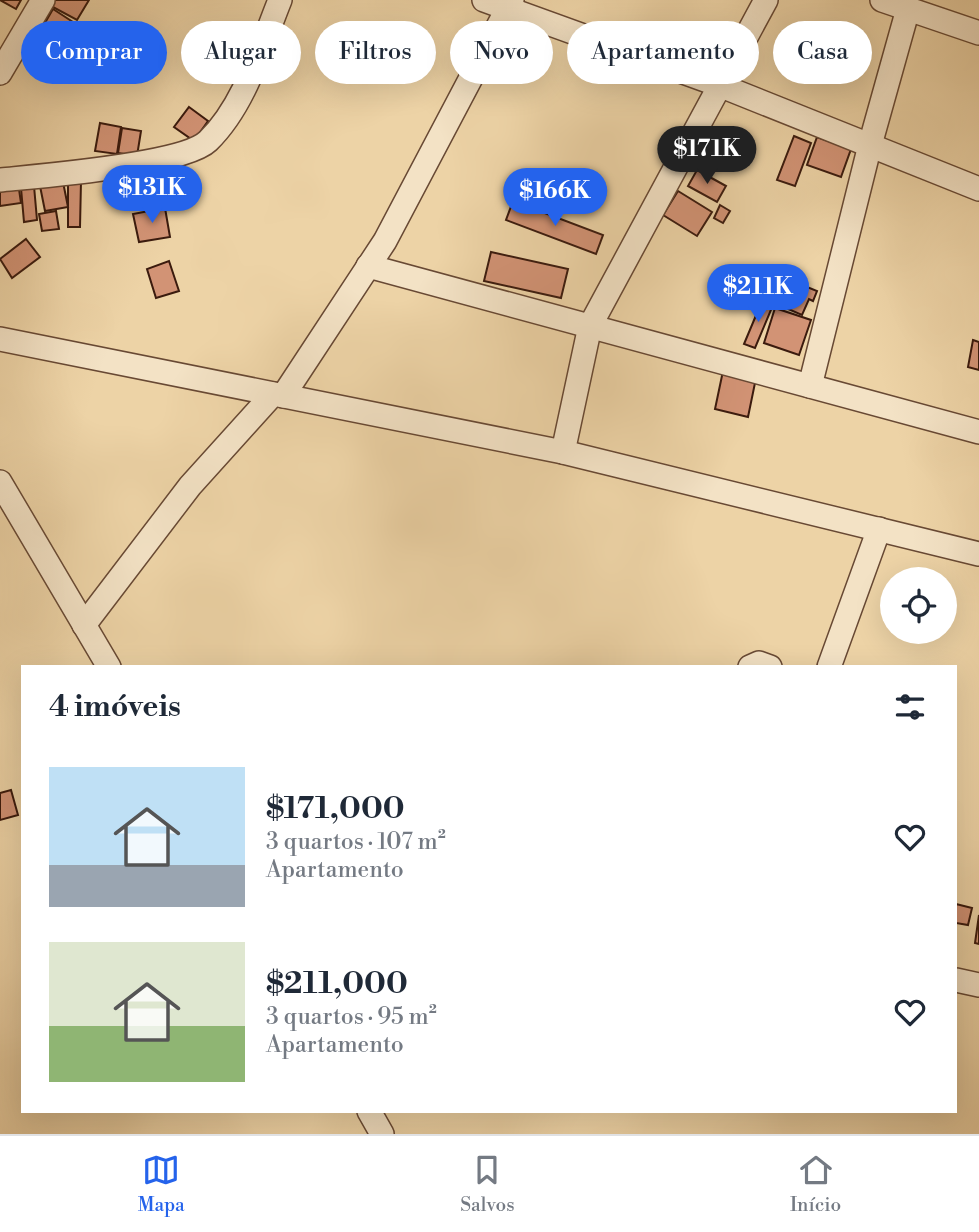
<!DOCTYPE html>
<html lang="pt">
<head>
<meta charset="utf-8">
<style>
  :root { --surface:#fff; --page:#f6f6f7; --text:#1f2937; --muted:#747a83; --line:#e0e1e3; --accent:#2563eb }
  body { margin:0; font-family:"Libre Bodoni",serif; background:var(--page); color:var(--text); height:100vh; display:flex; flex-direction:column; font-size:26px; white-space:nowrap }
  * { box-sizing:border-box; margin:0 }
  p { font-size:23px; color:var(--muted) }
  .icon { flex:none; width:38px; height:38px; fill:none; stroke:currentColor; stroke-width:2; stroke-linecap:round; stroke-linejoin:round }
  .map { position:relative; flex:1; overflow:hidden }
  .panel { position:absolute; left:21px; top:665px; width:936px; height:448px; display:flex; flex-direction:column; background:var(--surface); border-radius:0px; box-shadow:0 7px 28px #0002 }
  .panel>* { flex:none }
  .banner { position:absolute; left:21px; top:21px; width:938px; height:63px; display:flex; gap:14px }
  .controls { position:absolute; left:880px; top:567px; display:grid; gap:14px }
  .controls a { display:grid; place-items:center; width:77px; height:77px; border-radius:50%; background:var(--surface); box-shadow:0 7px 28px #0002; font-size:35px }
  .price { position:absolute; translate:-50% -60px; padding:0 16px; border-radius:24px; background:var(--accent); color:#fff; font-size:23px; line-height:46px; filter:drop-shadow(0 2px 4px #0008) }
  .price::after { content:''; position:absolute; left:50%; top:42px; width:21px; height:16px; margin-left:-10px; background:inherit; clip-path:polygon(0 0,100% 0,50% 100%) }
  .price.on { background:#222; color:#fff }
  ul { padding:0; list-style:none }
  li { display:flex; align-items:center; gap:21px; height:175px; padding:0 28px }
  li span { display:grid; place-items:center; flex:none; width:196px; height:140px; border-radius:0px; color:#555 }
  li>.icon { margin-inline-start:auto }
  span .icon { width:84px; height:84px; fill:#fffc; stroke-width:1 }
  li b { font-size:30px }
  h2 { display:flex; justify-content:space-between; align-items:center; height:84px; padding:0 28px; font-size:30px }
  .chip { padding:0 24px; border-radius:32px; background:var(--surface); box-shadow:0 7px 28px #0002; font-size:24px; line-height:63px }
  .chip.on { background:var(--accent); color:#fff }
  .tab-bar { display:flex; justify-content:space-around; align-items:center; height:98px; border-top:2px solid var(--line); background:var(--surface); font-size:19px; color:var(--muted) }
  .tab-bar a { display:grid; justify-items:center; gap:4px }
  .tab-bar .on { color:var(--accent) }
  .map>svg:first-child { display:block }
  .building { fill:#d29375; stroke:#3b1b0e; stroke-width:2 }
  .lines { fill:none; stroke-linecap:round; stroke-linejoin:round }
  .minor-casing { stroke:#684934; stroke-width:26 }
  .minor { stroke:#f3e2c5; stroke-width:23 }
</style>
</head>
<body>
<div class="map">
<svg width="979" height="1134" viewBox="0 0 979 1134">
  <rect width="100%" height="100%" fill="#edd3a6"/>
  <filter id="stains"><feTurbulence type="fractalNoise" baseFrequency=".00286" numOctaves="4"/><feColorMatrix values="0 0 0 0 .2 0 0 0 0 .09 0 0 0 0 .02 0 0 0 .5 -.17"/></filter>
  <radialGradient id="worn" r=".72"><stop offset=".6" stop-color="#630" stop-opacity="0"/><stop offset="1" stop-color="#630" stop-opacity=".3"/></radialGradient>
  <!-- building -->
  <g class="building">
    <path d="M0,0H21L16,9Z"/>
    <path d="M54,0H89L77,20L51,6Z"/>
    <path d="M53,9L76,24L65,42L42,28Z"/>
    <path d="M39,41L61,53L53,69L31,57Z"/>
    <path d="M189,107L208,121L194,141L174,127Z"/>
    <path d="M100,123L121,127L117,154L95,151Z"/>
    <path d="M122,128L141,131L137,156L118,153Z"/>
    <path d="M794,136L811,143L795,186L777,180Z"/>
    <path d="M817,137L851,149L841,177L807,165Z"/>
    <path d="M697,170L726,186L717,202L688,186Z"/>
    <path d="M528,177L564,191L555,214L519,200Z"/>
    <path d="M68,181H81L80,227H68Z"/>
    <path d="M63,182L68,207L45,211L40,186Z"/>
    <path d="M34,186L37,220L24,222L21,188Z"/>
    <path d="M19,189L21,203L0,206V191Z"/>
    <path d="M678,191L712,212L697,236L663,215Z"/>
    <path d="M513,201L603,235L596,254L506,220Z"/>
    <path d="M720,205L730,211L723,223L714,218Z"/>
    <path d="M165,208L170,237L139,242L133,214Z"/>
    <path d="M56,211L59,229L42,231L39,214Z"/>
    <path d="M26,239L40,257L12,278L0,259Z"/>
    <path d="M491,252L568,269L561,298L484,281Z"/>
    <path d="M169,261L179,291L156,298L147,269Z"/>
    <path d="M785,278L817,291L813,301L809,299L802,315L774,303Z"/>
    <path d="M762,301L773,305L755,348L744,344Z"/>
    <path d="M775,308L811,320L799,355L764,343Z"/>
    <path d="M973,340L979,342V370L968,367Z"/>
    <path d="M723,371L756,378L748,417L715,409Z"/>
    <path d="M11,790L18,815L0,820V793Z"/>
    <path d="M956,904L972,908L968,925L956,923Z"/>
    <path d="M979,915V944L975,943Z"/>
  </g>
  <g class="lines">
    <!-- minor casing -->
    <g class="minor-casing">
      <g id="minor">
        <path d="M484,0L719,85L979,189"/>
        <path d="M882,0L979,33"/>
        <path d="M0,73L43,0"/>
        <path d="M0,180C40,176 183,165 208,141C245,105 261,47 280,0"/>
        <path d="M368,266L979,432"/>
        <path d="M0,339L563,452L979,554"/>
        <path d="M810,386L870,145L908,9"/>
        <path d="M283,396L385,241L512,0"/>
        <path d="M563,452L590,326L766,0"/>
        <path d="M0,482L109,667"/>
        <path d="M84,625L190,486L273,394"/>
        <path d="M750,667L759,663L770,667"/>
        <path d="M829,667L879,529"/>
        <path d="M956,980L979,985"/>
        <path d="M369,1111L382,1134"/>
      </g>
    </g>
    <!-- minor -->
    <use href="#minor" class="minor"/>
  </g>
  <rect width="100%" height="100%" filter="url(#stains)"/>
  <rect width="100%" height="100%" fill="url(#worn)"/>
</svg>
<div class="controls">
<a><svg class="icon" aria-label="locate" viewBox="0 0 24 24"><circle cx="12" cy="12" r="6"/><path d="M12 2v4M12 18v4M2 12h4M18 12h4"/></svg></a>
</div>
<b class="price on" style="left:707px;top:186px">$171K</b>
<b class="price" style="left:152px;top:225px">$131K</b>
<b class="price" style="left:555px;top:228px">$166K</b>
<b class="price" style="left:758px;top:324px">$211K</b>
<div class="banner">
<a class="chip on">Comprar</a>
<a class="chip">Alugar</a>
<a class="chip">Filtros</a>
<a class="chip">Novo</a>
<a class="chip">Apartamento</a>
<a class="chip">Casa</a>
</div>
<section class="panel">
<h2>4 imóveis<svg class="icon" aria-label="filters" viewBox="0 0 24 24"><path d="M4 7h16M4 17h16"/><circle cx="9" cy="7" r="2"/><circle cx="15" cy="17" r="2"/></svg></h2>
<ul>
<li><span style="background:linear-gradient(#bfe0f5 70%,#9aa5b1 0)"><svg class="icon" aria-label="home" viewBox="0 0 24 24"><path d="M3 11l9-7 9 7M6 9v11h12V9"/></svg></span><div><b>$171,000</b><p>3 quartos · 107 m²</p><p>Apartamento</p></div><svg class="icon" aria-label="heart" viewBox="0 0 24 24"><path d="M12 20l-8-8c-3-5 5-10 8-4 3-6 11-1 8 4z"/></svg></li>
<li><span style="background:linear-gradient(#dfe7d0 60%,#8fb573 0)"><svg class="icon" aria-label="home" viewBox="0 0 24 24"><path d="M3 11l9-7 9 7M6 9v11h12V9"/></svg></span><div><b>$211,000</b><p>3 quartos · 95 m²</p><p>Apartamento</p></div><svg class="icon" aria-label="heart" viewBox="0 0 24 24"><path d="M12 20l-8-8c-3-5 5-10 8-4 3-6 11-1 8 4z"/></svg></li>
</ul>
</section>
</div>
<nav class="tab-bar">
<a class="on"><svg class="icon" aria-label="map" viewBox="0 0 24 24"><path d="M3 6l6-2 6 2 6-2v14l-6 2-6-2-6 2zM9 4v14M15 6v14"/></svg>Mapa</a>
<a><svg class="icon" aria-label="saved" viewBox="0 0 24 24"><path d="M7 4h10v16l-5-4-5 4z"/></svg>Salvos</a>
<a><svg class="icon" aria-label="home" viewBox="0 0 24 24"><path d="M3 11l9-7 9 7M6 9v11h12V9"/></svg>Início</a>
</nav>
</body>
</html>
